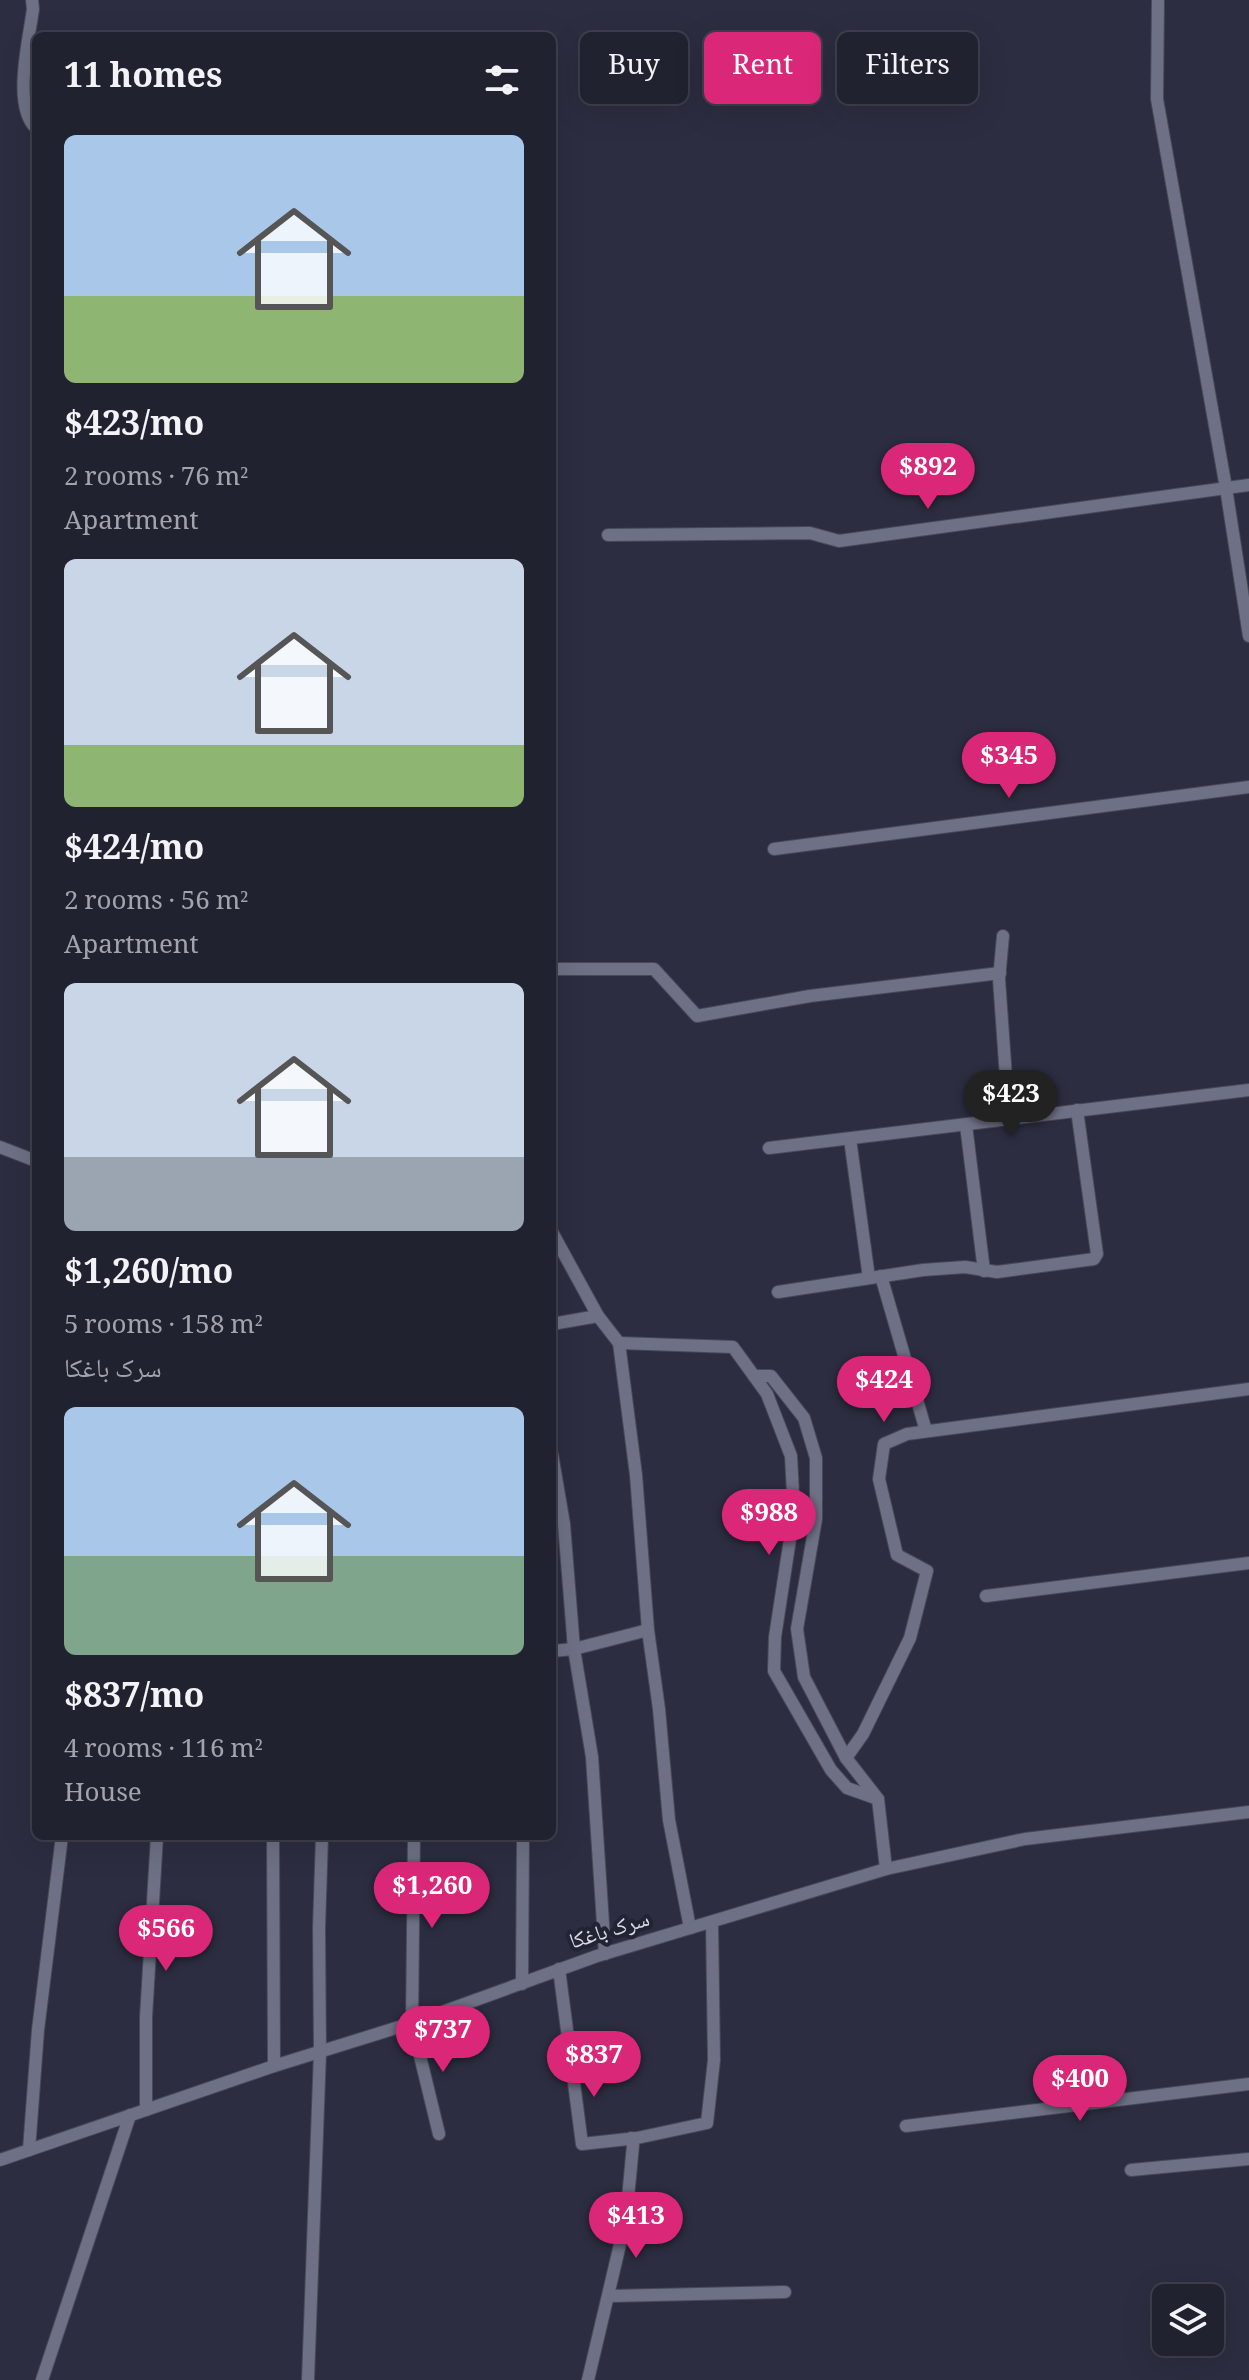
<!DOCTYPE html>
<html lang="en">
<head>
<meta charset="utf-8">
<style>
  :root { --surface:#212230; --page:#2d2f3c; --text:#f1f3f6; --muted:#a2a4ab; --line:#3e3f4c; --accent:#db2777 }
  body { margin:0; font-family:Georgia,"Noto Naskh Arabic",serif; background:var(--page); color:var(--text); height:100vh; display:flex; flex-direction:column; font-size:30px; white-space:nowrap }
  * { box-sizing:border-box; margin:0 }
  p { font-size:26px; color:var(--muted) }
  .icon { flex:none; width:44px; height:44px; fill:none; stroke:currentColor; stroke-width:2; stroke-linecap:round; stroke-linejoin:round }
  .map { position:relative; flex:1; overflow:hidden }
  .details { position:absolute; left:32px; top:32px; width:524px; height:1808px; display:flex; flex-direction:column; background:var(--surface); border-radius:12px; box-shadow:0 8px 32px #0002,0 0 0 2px var(--line) }
  .details>* { flex:none }
  .top-card { position:absolute; left:580px; top:32px; width:548px; height:72px; display:flex; gap:16px }
  .tools { position:absolute; left:1152px; top:2284px; display:grid; gap:16px }
  .tools a { display:grid; place-items:center; width:72px; height:72px; border-radius:12px; background:var(--surface); box-shadow:0 8px 32px #0002,0 0 0 2px var(--line); font-size:40px }
  .price { position:absolute; translate:-50% -68px; padding:0 18px; border-radius:28px; background:var(--accent); color:#fff; font-size:26px; line-height:52px; filter:drop-shadow(0 2px 4px #0008) }
  .price::after { content:''; position:absolute; left:50%; top:48px; width:24px; height:18px; margin-left:-12px; background:inherit; clip-path:polygon(0 0,100% 0,50% 100%) }
  .price.active { background:#222; color:#fff }
  ul { padding:0; list-style:none }
  li { display:grid; align-content:center; gap:16px; height:424px; padding:0 32px }
  li span { display:grid; place-items:center; height:248px; border-radius:12px; color:#555 }
  li>.icon { margin-inline-start:auto }
  span .icon { width:144px; height:144px; fill:#fffc; stroke-width:1 }
  li b { font-size:34px }
  h2 { display:flex; justify-content:space-between; align-items:center; height:96px; padding:0 32px; font-size:34px }
  .tag { padding:0 28px; border-radius:12px; background:var(--surface); box-shadow:0 8px 32px #0002,0 0 0 2px var(--line); font-size:28px; line-height:72px }
  .tag.active { background:var(--accent); color:#fff }
  .map>svg:first-child { display:block }
  .lines { fill:none; stroke-linecap:round; stroke-linejoin:round }
  .minor-casing { stroke:#484858; stroke-width:14 }
  .minor { stroke:#6e7085; stroke-width:12 }
  .labels { text-anchor:middle; dominant-baseline:central; stroke-width:8; stroke-linejoin:round; paint-order:stroke }
  .street-label { font-size:22px; fill:#dadbe7; stroke:#222435 }
</style>
</head>
<body>
<div class="map">
<svg width="1249" height="2380" viewBox="0 0 1249 2380">
  <rect width="100%" height="100%" fill="#2c2d40"/>
  <g class="lines">
    <!-- minor casing -->
    <g class="minor-casing">
      <g id="minor">
        <path d="M32,0L33,9C29,40 12,106 36,128"/>
        <path d="M1158,0L1157,99L1226,488L1249,636"/>
        <path d="M608,535L810,533L839,541L1249,485"/>
        <path d="M774,849L1249,787"/>
        <path d="M1003,936L999,979L1009,1120"/>
        <path d="M552,969H654L697,1016L810,996L1000,973"/>
        <path d="M966,1125L984,1271"/>
        <path d="M850,1139L869,1278"/>
        <path d="M0,1147L36,1161"/>
        <path d="M769,1148L1249,1090"/>
        <path d="M552,1232L598,1316L619,1343L636,1475L648,1630L659,1709L669,1820L690,1928"/>
        <path d="M881,1276L926,1431"/>
        <path d="M778,1292L923,1270L965,1267L997,1272L1094,1259L1097,1254L1077,1110"/>
        <path d="M552,1324L598,1316"/>
        <path d="M619,1343L733,1347L767,1394L791,1456L794,1513L775,1637L774,1671L831,1770L847,1788L878,1799"/>
        <path d="M754,1376H771L804,1418L816,1458V1519L797,1629L804,1677L846,1758L878,1799L886,1869"/>
        <path d="M552,1454L564,1524L574,1649L592,1757L605,1954"/>
        <path d="M986,1596L1249,1563"/>
        <path d="M552,1651L574,1649L648,1630"/>
        <path d="M846,1758L863,1734L910,1638L927,1571L897,1555L879,1479L884,1444L907,1434L1249,1389"/>
        <path d="M273,1836L274,2066"/>
        <path d="M414,1836L412,2023L439,2134"/>
        <path d="M559,1969L582,2144L637,2138L707,2123L714,2060L712,1922"/>
        <path d="M522,1984L523,1836"/>
        <path d="M146,2110V2017L157,1836"/>
        <path d="M906,2126L1249,2084"/>
        <path d="M29,2150L38,2030L62,1836"/>
        <path d="M0,2160L274,2066L412,2023L597,1956L886,1869L1025,1839L1249,1812"/>
        <path d="M1131,2170L1249,2159"/>
        <path d="M610,2296L785,2292"/>
        <path d="M42,2380L130,2115"/>
        <path d="M308,2380L320,2052L319,1928L322,1836"/>
        <path d="M588,2380L626,2219L633,2145L631,2138"/>
      </g>
    </g>
    <!-- minor -->
    <use href="#minor" class="minor"/>
  </g>
  <g class="labels">
    <!-- street labels -->
    <g class="street-label">
      <text transform="translate(610 1932) rotate(-17)">سرک باغکا</text>
    </g>
  </g>
</svg>
<div class="tools">
<a><svg class="icon" aria-label="layers" viewBox="0 0 24 24"><path d="M12 4l9 5-9 5-9-5zM3 14l9 5 9-5"/></svg></a>
</div>
<b class="price" style="left:928px;top:511px">$892</b>
<b class="price" style="left:1009px;top:800px">$345</b>
<b class="price active" style="left:1011px;top:1138px">$423</b>
<b class="price" style="left:884px;top:1424px">$424</b>
<b class="price" style="left:769px;top:1557px">$988</b>
<b class="price" style="left:432px;top:1930px">$1,260</b>
<b class="price" style="left:166px;top:1973px">$566</b>
<b class="price" style="left:443px;top:2074px">$737</b>
<b class="price" style="left:594px;top:2099px">$837</b>
<b class="price" style="left:1080px;top:2123px">$400</b>
<b class="price" style="left:636px;top:2260px">$413</b>
<div class="top-card">
<a class="tag">Buy</a>
<a class="tag active">Rent</a>
<a class="tag">Filters</a>
</div>
<section class="details">
<h2>11 homes<svg class="icon" aria-label="filters" viewBox="0 0 24 24"><path d="M4 7h16M4 17h16"/><circle cx="9" cy="7" r="2"/><circle cx="15" cy="17" r="2"/></svg></h2>
<ul>
<li><span style="background:linear-gradient(#a9c7e8 65%,#8fb573 0)"><svg class="icon" aria-label="home" viewBox="0 0 24 24"><path d="M3 11l9-7 9 7M6 9v11h12V9"/></svg></span><div><b>$423/mo</b><p>2 rooms · 76 m²</p><p>Apartment</p></div></li>
<li><span style="background:linear-gradient(#c9d6e8 75%,#8fb573 0)"><svg class="icon" aria-label="home" viewBox="0 0 24 24"><path d="M3 11l9-7 9 7M6 9v11h12V9"/></svg></span><div><b>$424/mo</b><p>2 rooms · 56 m²</p><p>Apartment</p></div></li>
<li><span style="background:linear-gradient(#c9d6e8 70%,#9aa5b1 0)"><svg class="icon" aria-label="home" viewBox="0 0 24 24"><path d="M3 11l9-7 9 7M6 9v11h12V9"/></svg></span><div><b>$1,260/mo</b><p>5 rooms · 158 m²</p><p>سرک باغکا</p></div></li>
<li><span style="background:linear-gradient(#a9c7e8 60%,#7fa58c 0)"><svg class="icon" aria-label="home" viewBox="0 0 24 24"><path d="M3 11l9-7 9 7M6 9v11h12V9"/></svg></span><div><b>$837/mo</b><p>4 rooms · 116 m²</p><p>House</p></div></li>
</ul>
</section>
</div>
</body>
</html>
